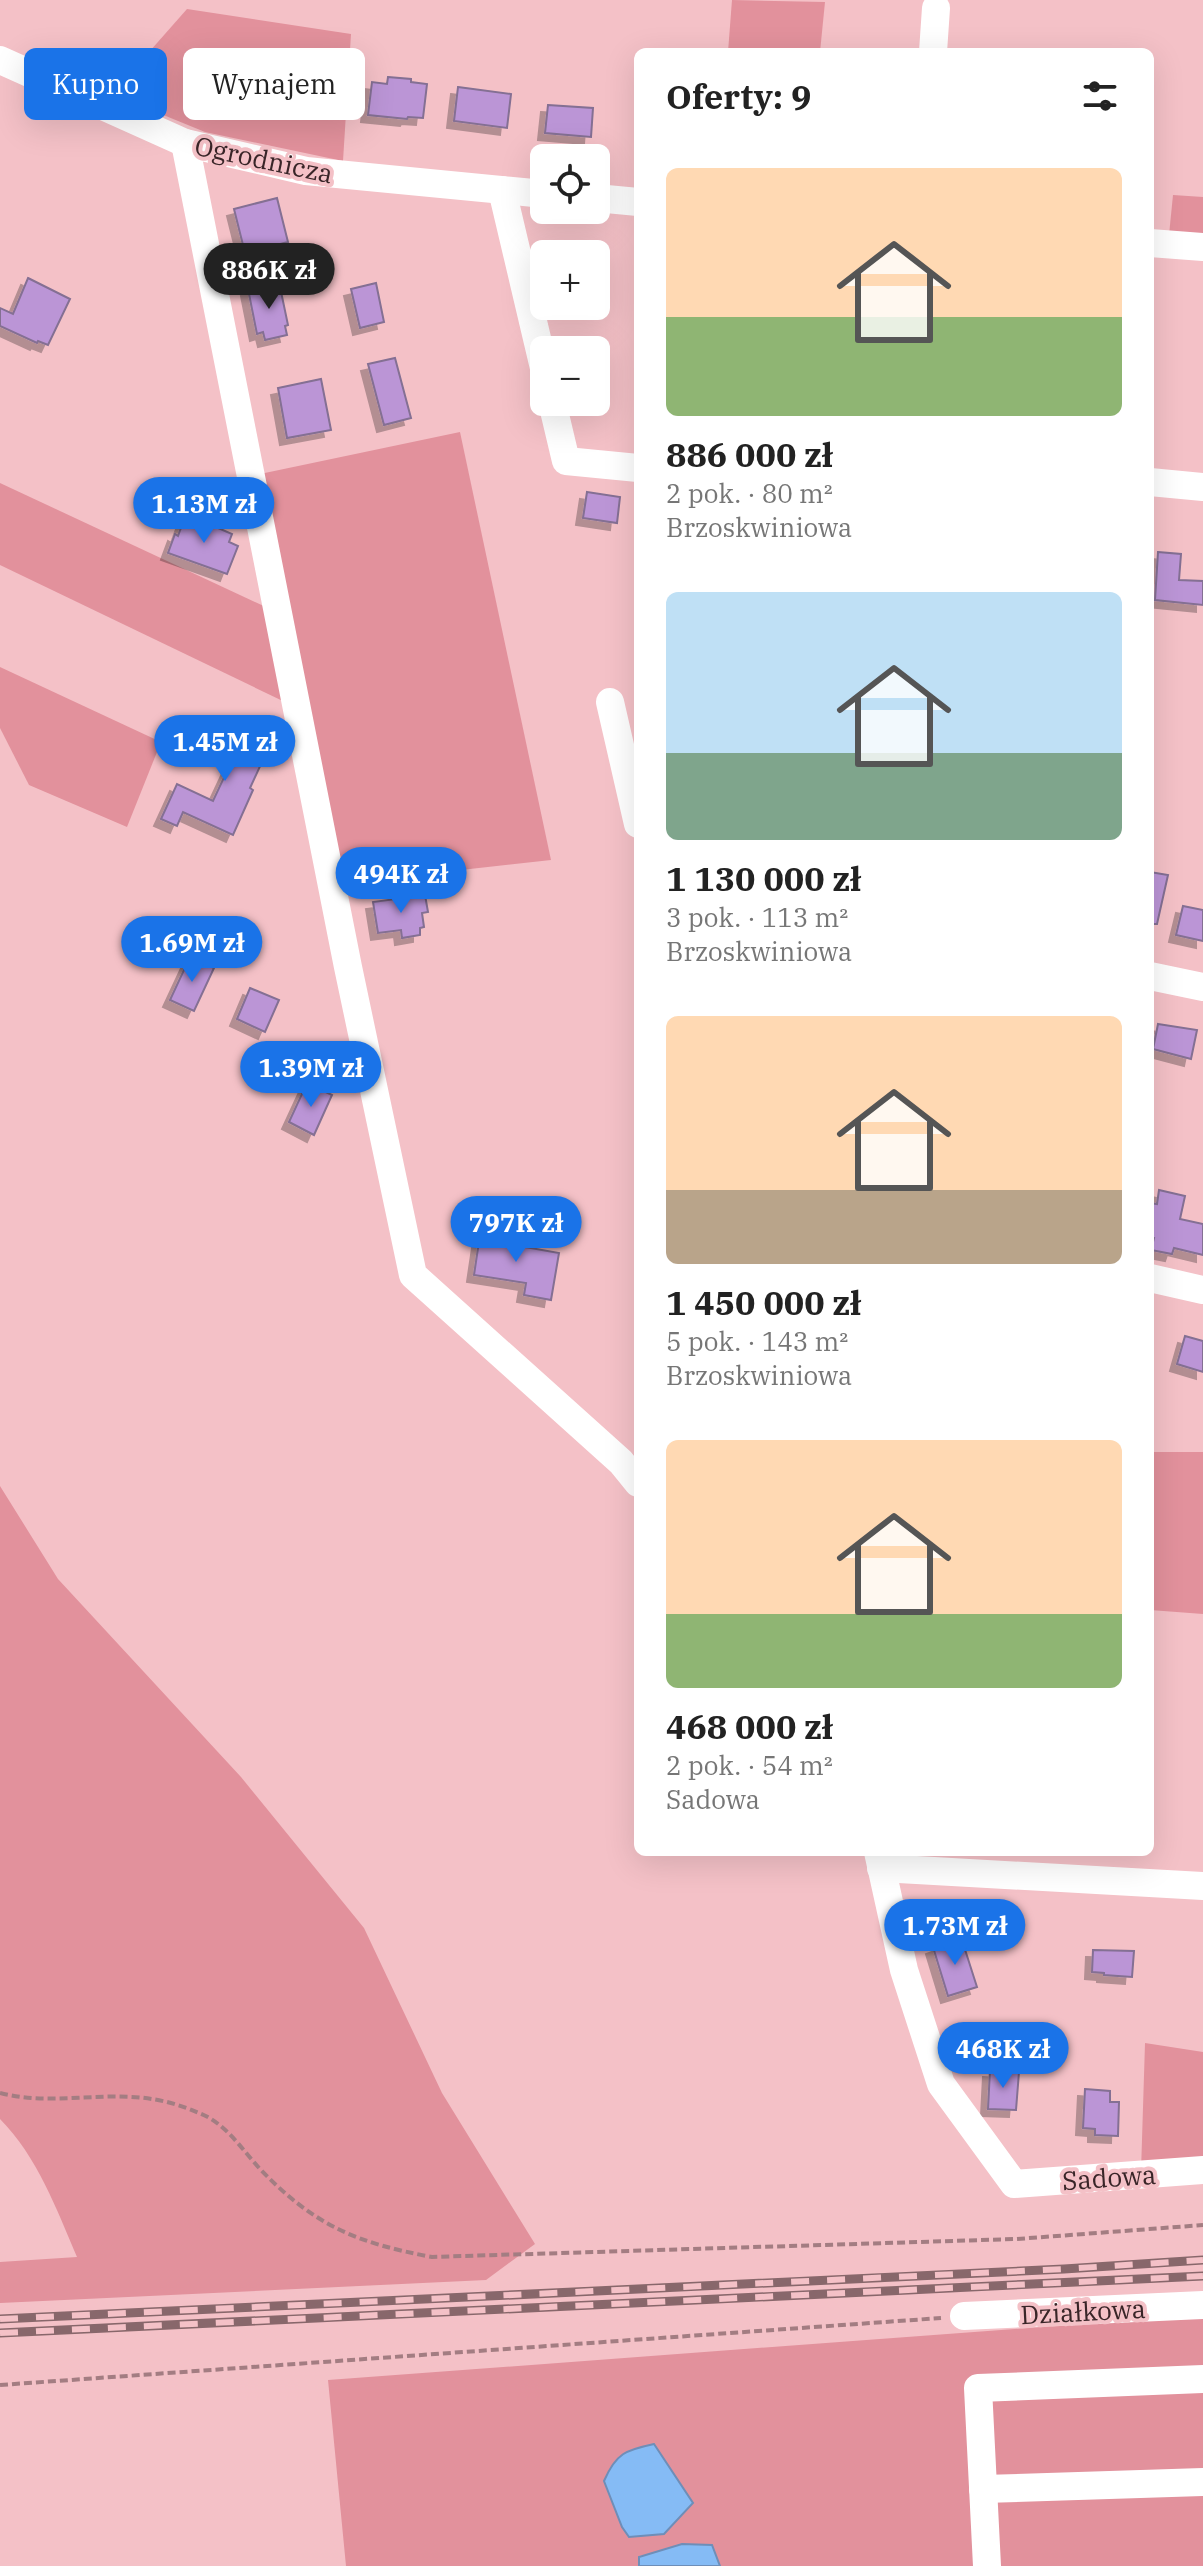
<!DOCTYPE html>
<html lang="pl">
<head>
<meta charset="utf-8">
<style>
  :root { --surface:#fff; --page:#f6f6f6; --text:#222; --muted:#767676; --accent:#1a73e8 }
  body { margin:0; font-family:"IBM Plex Serif",serif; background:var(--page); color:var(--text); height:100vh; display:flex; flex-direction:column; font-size:30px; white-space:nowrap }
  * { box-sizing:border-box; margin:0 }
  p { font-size:26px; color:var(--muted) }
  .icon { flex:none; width:44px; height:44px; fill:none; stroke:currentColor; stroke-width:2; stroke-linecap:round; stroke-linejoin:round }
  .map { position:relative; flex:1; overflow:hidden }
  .drawer { position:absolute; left:634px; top:48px; width:520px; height:1808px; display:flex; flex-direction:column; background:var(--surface); border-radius:12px; box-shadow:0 8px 32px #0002 }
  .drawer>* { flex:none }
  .top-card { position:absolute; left:24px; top:48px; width:490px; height:72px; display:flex; gap:16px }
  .buttons { position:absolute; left:530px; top:144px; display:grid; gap:16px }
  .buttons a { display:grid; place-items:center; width:80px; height:80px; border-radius:12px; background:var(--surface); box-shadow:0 8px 32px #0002; font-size:40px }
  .price { position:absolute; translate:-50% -68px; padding:0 18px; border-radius:28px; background:var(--accent); color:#fff; font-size:26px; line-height:52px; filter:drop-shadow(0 2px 4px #0008) }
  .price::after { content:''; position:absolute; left:50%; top:48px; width:24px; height:18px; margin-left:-12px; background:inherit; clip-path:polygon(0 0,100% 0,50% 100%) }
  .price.active { background:#222; color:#fff }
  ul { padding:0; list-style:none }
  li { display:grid; align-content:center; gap:16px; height:424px; padding:0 32px }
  li span { display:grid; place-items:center; height:248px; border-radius:12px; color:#555 }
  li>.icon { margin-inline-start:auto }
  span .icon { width:144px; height:144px; fill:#fffc; stroke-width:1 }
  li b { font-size:34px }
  h2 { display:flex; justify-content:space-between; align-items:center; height:96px; padding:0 32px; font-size:34px }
  .tag { padding:0 28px; border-radius:12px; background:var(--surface); box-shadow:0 8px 32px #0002; font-size:28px; line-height:72px }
  .tag.active { background:var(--accent); color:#fff }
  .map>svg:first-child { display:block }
  .green { fill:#e2919c }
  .water { fill:#85bbf5; stroke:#6e8eb8; stroke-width:2 }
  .building { fill:#bb95d6; stroke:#846f93; stroke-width:2; filter:url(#shadow) }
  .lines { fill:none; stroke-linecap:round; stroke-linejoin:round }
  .path { stroke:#a37d82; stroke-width:4; stroke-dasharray:8 4; stroke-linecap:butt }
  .minor { stroke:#fff; stroke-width:28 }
  .rail-casing { stroke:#88676b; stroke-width:9 }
  .rail { stroke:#f4c1c7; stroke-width:6; stroke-dasharray:18; stroke-linecap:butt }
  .labels { text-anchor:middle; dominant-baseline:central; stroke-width:8; stroke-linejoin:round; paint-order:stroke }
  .street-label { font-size:26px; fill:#392528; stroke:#f4c1c7 }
</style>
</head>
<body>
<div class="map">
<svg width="1203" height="2566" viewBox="0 0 1203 2566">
  <defs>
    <filter id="shadow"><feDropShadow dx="-7" dy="7" stdDeviation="0" flood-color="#0004"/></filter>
  </defs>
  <rect width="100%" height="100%" fill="#f4c1c7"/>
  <!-- green -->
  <g class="green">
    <path d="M732,0L825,2L820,52H728Z"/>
    <path d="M187,9L351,34L343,161L205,132L112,94Z"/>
    <path d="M1173,195L1203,197V237L1169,235Z"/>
    <path d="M460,432L551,860L345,883L260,474Z"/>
    <path d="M0,483L268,608L287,703L0,565Z"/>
    <path d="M0,667L161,742L127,827L29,785L0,728Z"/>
    <path d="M1150,1452H1203V1614L1150,1610Z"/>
    <path d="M0,1486L58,1579L241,1777L364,1928L442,2093L535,2244L486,2280L0,2303V2262L77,2257C57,2210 37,2156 0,2119Z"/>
    <path d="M1145,2043L1203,2052V2165L1141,2172Z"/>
    <path d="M1203,2315V2566H720L712,2545L639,2556V2566H346L328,2380Z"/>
  </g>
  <!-- water -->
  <g class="water">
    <path d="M654,2444L693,2503L664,2534L629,2537L622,2527L604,2481C616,2453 626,2450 654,2444Z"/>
    <path d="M682,2544L712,2545L720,2566H639V2557Z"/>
  </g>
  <!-- building -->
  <g class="building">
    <path d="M388,77L411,79V82L427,84L423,118L408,117L407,119L368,115L372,82L387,84Z"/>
    <path d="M458,87L511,94L507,128L454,121Z"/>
    <path d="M548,105L593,108L591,137L545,133Z"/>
    <path d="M277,198L288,242L245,253L234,209Z"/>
    <path d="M28,278L70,299L48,345L38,341L37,343L0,326V308L13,314Z"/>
    <path d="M279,282L288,325L285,326L287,335L265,340L263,332L257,334L248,289Z"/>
    <path d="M376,283L384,322L360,328L351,289Z"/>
    <path d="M395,358L411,418L384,425L368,364Z"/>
    <path d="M321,379L331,430L287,438L278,388Z"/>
    <path d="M587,492L620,497L617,523L583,518Z"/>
    <path d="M186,514L232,534L229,542L238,546L227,574L168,553L175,534L178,536Z"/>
    <path d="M1158,552L1181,554L1179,580L1203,581V605L1155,600Z"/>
    <path d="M230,721L273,738L250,788L253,790L233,835L183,812L177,826L161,819L177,784L213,801L235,754L219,746Z"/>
    <path d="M1150,872L1168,875L1157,924H1150Z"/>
    <path d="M425,895L428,912L422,913L424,927L420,928V935L402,938L401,930L378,933L373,902Z"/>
    <path d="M1183,906L1203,910V941L1176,935Z"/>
    <path d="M190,957L214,968L194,1011L170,1000Z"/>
    <path d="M250,988L279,1000L265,1032L237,1019Z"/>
    <path d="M1158,1024L1197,1030L1191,1059L1153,1049Z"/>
    <path d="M307,1083L332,1095L314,1135L289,1122Z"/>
    <path d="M1159,1190L1185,1196L1180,1219L1203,1224V1255L1174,1248L1172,1254L1151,1250L1154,1238L1150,1237V1203L1157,1204Z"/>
    <path d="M481,1228L510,1233L508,1244L559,1253L551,1300L524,1295L526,1283L474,1275Z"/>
    <path d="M1185,1336L1203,1341V1372L1177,1364Z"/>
    <path d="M961,1937L977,1987L948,1996L933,1947Z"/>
    <path d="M1093,1950L1134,1951L1132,1977L1104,1975V1973L1092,1972Z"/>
    <path d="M990,2070L1019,2072L1016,2110L988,2109Z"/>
    <path d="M1085,2089L1110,2091V2102H1119L1118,2136L1095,2135V2129L1083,2128Z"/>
  </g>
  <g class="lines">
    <!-- path -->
    <g class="path">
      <path d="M0,2093C50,2106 102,2091 152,2099C167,2101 185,2107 199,2113C226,2123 243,2151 261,2170C315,2226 357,2243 432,2257L1017,2239L1203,2225"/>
      <path d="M0,2385L941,2318"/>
    </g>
    <!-- minor -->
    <g class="minor">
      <path d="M933,52L936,8"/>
      <path d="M0,60L185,143L306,171L544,194"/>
      <path d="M185,143L348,967L413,1275L621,1462L638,1483"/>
      <path d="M502,190L544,368"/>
      <path d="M596,198L638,202"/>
      <path d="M1150,243L1203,247"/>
      <path d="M552,402L566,461L638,468"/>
      <path d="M1150,482L1203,487"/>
      <path d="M610,702L638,824"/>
      <path d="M1150,976L1203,987"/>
      <path d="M1150,1278L1203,1290"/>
      <path d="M878,1852L904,1970L941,2084L1014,2184L1203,2170"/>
      <path d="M881,1868L1203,1886"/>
      <path d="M964,2316L1203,2305"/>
      <path d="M983,2489L1203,2482"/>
      <path d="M987,2566L978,2388L1203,2379"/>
    </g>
    <!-- rail casing -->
    <g class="rail-casing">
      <g id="rail">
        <path d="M0,2319L1064,2269L1203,2260"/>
        <path d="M0,2333L1203,2276"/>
      </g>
    </g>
    <!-- rail -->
    <use href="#rail" class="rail"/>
  </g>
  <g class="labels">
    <!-- street labels -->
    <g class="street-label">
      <text transform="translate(264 159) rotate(12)">Ogrodnicza</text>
      <text transform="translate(1109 2177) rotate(-4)">Sadowa</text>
      <text transform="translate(1083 2311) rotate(-3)">Działkowa</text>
    </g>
  </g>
</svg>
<div class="buttons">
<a><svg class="icon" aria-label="locate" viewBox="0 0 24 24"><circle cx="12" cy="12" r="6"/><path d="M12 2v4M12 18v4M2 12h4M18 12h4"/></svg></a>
<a>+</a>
<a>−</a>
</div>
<b class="price active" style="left:269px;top:311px">886K zł</b>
<b class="price" style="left:204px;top:545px">1.13M zł</b>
<b class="price" style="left:225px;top:783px">1.45M zł</b>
<b class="price" style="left:401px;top:915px">494K zł</b>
<b class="price" style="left:192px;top:984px">1.69M zł</b>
<b class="price" style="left:311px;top:1109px">1.39M zł</b>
<b class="price" style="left:516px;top:1264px">797K zł</b>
<b class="price" style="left:955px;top:1967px">1.73M zł</b>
<b class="price" style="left:1003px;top:2090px">468K zł</b>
<div class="top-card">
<a class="tag active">Kupno</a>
<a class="tag">Wynajem</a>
</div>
<section class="drawer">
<h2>Oferty: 9<svg class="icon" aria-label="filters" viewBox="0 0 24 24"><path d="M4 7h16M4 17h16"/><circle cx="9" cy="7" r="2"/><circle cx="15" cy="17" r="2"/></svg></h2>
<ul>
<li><span style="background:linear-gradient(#ffd9b3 60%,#8fb573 0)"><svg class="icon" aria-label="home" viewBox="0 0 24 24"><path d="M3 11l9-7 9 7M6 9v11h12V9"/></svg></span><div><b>886 000 zł</b><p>2 pok. · 80 m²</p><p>Brzoskwiniowa</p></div></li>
<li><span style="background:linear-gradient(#bfe0f5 65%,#7fa58c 0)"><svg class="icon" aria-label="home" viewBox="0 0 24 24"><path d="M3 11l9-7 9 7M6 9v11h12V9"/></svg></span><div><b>1 130 000 zł</b><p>3 pok. · 113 m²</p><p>Brzoskwiniowa</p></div></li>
<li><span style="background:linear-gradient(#ffd9b3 70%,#b9a48a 0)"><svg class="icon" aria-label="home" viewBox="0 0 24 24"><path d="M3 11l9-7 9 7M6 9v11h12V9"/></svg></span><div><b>1 450 000 zł</b><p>5 pok. · 143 m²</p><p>Brzoskwiniowa</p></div></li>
<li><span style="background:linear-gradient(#ffd9b3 70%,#8fb573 0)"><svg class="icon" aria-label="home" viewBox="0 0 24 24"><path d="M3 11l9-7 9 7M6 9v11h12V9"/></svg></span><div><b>468 000 zł</b><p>2 pok. · 54 m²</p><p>Sadowa</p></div></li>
</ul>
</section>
</div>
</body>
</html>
